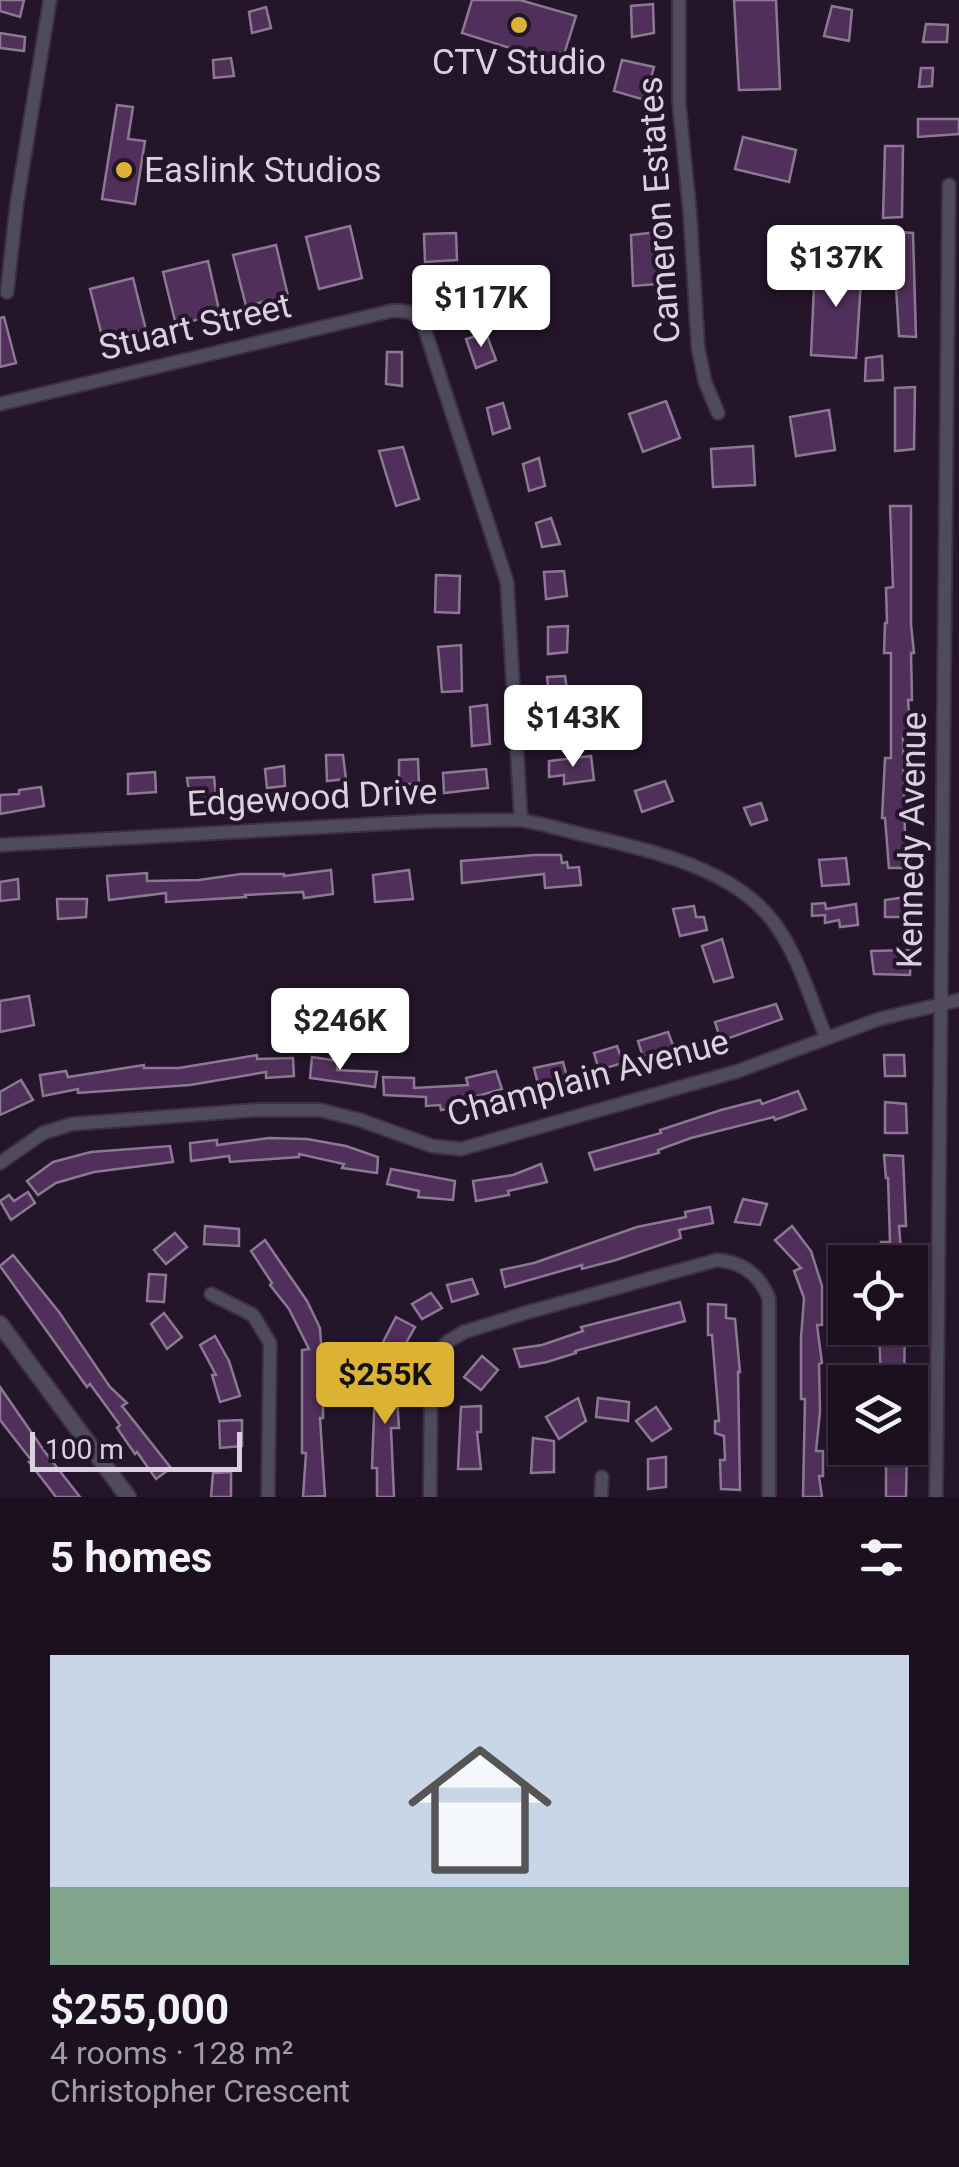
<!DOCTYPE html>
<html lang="en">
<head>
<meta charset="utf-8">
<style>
  :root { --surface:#1c1020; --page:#291e2d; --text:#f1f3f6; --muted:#a09da5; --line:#3a303e; --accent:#dbb233 }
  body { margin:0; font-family:Roboto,sans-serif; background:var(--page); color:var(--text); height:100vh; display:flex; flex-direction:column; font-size:38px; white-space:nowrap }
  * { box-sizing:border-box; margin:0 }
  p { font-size:32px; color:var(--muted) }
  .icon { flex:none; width:55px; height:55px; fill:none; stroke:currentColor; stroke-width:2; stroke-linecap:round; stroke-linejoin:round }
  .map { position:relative; height:1497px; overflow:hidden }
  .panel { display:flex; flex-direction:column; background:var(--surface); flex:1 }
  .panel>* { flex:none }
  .tools { position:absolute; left:828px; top:1245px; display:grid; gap:20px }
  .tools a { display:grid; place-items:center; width:100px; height:100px; border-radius:0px; background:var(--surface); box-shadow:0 5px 15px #0003,0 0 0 2px var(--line); font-size:50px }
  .scale { position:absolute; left:30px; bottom:25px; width:212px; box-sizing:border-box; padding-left:10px; border:5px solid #dbd0df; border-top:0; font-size:28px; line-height:35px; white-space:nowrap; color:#dbd0df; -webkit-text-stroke:8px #25152a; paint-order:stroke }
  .price { position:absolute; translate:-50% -85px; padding:0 22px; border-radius:10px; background:#fff; color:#222; font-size:32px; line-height:65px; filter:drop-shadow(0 2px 5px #0008) }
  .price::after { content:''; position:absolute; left:50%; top:60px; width:30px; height:22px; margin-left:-15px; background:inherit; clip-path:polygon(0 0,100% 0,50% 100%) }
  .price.selected { background:var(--accent); color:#111 }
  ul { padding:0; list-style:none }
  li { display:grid; align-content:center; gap:20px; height:530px; padding:0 50px }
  li span { display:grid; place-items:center; height:310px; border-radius:0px; color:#555 }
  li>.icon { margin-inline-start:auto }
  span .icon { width:180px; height:180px; fill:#fffc; stroke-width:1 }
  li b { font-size:42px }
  h2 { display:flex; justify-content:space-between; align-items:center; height:120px; padding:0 50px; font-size:42px }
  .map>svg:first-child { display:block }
  .building { fill:#50305a; stroke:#8b7892; stroke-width:2.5 }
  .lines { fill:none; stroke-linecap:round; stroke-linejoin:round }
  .minor-casing { stroke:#3e2f43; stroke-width:16 }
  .tertiary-casing { stroke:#3e2f43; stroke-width:19 }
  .minor { stroke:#504a5f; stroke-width:12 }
  .tertiary { stroke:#504a5f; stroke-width:15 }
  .poi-dot { fill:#dbb233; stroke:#25152a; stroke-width:4 }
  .labels { text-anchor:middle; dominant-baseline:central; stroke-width:8; stroke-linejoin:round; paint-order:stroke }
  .poi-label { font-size:35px; fill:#dbd0df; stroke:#25152a }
  .street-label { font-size:35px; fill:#dbd0df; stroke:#25152a }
</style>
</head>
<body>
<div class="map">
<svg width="959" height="1497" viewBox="0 0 959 1497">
  <rect width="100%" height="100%" fill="#25152a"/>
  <!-- building -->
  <g class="building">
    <path d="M0,0H24L20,17L0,11Z"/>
    <path d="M472,0H520L576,16L561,64L462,33Z"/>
    <path d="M734,0H776L780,89L739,90Z"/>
    <path d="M653,4L654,33L632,37L631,6Z"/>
    <path d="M832,6L852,10L849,41L824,36Z"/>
    <path d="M266,7L271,28L252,33L249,12Z"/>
    <path d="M926,24L948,25L947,42H923Z"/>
    <path d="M0,33L25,37L24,51L0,48Z"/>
    <path d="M231,58L234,76L214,78L213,60Z"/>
    <path d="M622,60L654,67L645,100L614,91Z"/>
    <path d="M921,68H933L932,86L919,87Z"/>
    <path d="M117,105L133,107L128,139L145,141L135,204L102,199Z"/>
    <path d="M918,119H959V134L918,137Z"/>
    <path d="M743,137L796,150L789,182L735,169Z"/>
    <path d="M885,146H903L902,217L883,218Z"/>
    <path d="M350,226L362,278L319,289L306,237Z"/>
    <path d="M666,231L670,283L633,286L631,235Z"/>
    <path d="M899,232L913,233L916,337L899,336L895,270Z"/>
    <path d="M456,233L457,260L425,262L424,234Z"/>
    <path d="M276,245L288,296L246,306L233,255Z"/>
    <path d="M208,261L220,314L176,325L163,272Z"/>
    <path d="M815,263L862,266L856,358L811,355Z"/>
    <path d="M133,278L146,330L103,340L90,289Z"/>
    <path d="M4,317L16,363L0,367V318Z"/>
    <path d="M486,333L496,360L476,368L466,339Z"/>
    <path d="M387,352H402V386L386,384Z"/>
    <path d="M882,356L883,380L865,381L866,358Z"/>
    <path d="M915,387L914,449L895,451V388Z"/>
    <path d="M666,401L680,438L643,452L629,414Z"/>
    <path d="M503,403L510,428L493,434L487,408Z"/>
    <path d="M829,410L835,450L796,456L790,417Z"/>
    <path d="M753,446L755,485L713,487L711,449Z"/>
    <path d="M403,447L419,499L396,506L379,451Z"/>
    <path d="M539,458L545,486L529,491L523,464Z"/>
    <path d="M890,506H911V624L914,653H911L912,700H908L911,738H903L905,837H909L911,868H889L885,818H882L885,758H891V653H884L885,623H887L886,588L893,587Z"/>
    <path d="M551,518L560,544L542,547L536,523Z"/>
    <path d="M564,571L567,596L546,599L544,572Z"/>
    <path d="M436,575L460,576L459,613L435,612Z"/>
    <path d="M568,626L567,652L548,654V627Z"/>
    <path d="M461,645L462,691L442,692L438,647Z"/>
    <path d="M565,676L570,709L551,711L547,677Z"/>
    <path d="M487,705L490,744L472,746L470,707Z"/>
    <path d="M326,755H343L346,779L327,781Z"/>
    <path d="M591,756L594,780L564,784V775L549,777V761Z"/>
    <path d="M418,759L419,784H399V760Z"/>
    <path d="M284,766L285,786L267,788L265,769Z"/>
    <path d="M486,769L488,788L444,793L443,773Z"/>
    <path d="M155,772L156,792L128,794V774Z"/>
    <path d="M214,777L216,795L190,799L187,778Z"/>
    <path d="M665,781L673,801L642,812L635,791Z"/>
    <path d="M41,787L44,806L0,814V795L19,794V790Z"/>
    <path d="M761,803L767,820L751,825L744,808Z"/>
    <path d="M534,855H561L562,863L567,862L568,868L579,867L581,885L545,888L544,874L462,883L461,861Z"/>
    <path d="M846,858L849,884L822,886L819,860Z"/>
    <path d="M331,870L333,894L304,898L303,892L245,895L246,897L166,902V893L109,900L107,876L147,873V881L199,880L241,874H284V876Z"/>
    <path d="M409,870L413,899L375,902L373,875Z"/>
    <path d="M18,879L19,899L0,901V882Z"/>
    <path d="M906,897L907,917H885V900Z"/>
    <path d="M57,899H87L86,917L58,919Z"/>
    <path d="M825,903L826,909L856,904L858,925L840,927L839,920L825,923V915L812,916V904Z"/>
    <path d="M694,906L696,917H704L707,930L680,936L673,909Z"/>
    <path d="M722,939L733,977L714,982L702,946Z"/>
    <path d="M911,950L910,975L874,974L871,951Z"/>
    <path d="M29,996L34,1025L0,1032V1001Z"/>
    <path d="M776,1004L782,1019L721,1041L715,1022Z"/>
    <path d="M668,1032L674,1048L643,1057L638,1041Z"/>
    <path d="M617,1046L623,1063L599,1070L594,1053Z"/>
    <path d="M257,1055V1059L293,1058L294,1076L266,1078V1072L190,1085L78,1093V1089L43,1096L40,1075L66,1071L68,1077L144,1065V1068H179Z"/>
    <path d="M884,1055H904L905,1076H885Z"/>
    <path d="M312,1057L339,1061L337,1070L377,1072L375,1087L310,1078Z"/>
    <path d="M563,1062L568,1080L539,1088L534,1068Z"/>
    <path d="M496,1071L502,1089L454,1103L455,1108L441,1110L440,1105L426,1106V1097L384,1095L383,1077L414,1078V1088L468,1085L466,1078Z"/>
    <path d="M21,1080L33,1100L0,1115V1092Z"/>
    <path d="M798,1091L806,1109L775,1120L774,1117L691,1138L658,1150L659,1153L595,1170L589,1153L661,1133L660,1130L721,1110L760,1100L762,1104Z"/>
    <path d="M885,1102L906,1104L907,1133H885Z"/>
    <path d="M269,1138L307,1139L346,1146L378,1157L377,1173L342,1168L344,1164L299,1154V1157L230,1162L229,1156L191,1161L190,1143L217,1140V1145Z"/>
    <path d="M170,1146L173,1162L94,1172L56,1183L38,1195L27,1181L53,1162L91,1152Z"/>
    <path d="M884,1155L903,1156L906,1226H899L902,1262H883L881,1242H890L888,1178H886Z"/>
    <path d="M541,1164L547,1182L508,1191L509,1195L476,1201L473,1181L513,1175Z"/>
    <path d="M391,1169L455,1181L453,1200L418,1197L419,1191L387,1184Z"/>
    <path d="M28,1192L35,1203L11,1220L0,1201L9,1195L14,1201Z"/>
    <path d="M743,1199L767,1204L760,1225L735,1222Z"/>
    <path d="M710,1207L713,1223L679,1230L681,1238L616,1260L582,1269V1265L505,1287L501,1270L534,1263L637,1227L686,1217L685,1212Z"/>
    <path d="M205,1226L239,1229V1246L204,1244Z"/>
    <path d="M792,1226L811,1251L822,1286V1325H817L822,1363L819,1364L820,1412L816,1451H823V1476H819L822,1497H803L805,1399H801V1338L804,1298L794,1271L801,1268L775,1240Z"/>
    <path d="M175,1233L187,1247L166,1264L154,1250Z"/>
    <path d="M265,1240L307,1301L320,1328L324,1387H332L334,1404L323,1406V1418H320L325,1496L303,1497L306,1453H302V1350L309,1349L289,1309L270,1285L272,1283L251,1251Z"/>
    <path d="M13,1255L59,1312L110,1387L127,1403L122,1406L171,1468L156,1479L137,1452L135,1454L117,1428L120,1425L90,1384L87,1387L0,1266Z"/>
    <path d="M149,1274L166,1275L164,1302L147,1301Z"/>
    <path d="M472,1279L478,1294L452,1302L447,1285Z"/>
    <path d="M431,1293L442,1308L422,1319L412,1304Z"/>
    <path d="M680,1302L685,1321L575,1351L576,1353L547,1362L520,1367L514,1349L542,1345L583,1331L581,1327Z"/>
    <path d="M708,1304L726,1305V1318L735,1319L740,1372H738L740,1490L721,1489L720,1460H725L724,1436L715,1433V1421H719L712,1335H708Z"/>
    <path d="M164,1313L182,1337L167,1349L151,1324Z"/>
    <path d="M396,1317L415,1327L401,1352L382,1344Z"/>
    <path d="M879,1328H905L904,1381L881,1382Z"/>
    <path d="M215,1336L229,1361L240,1396L220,1402L212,1375H216L200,1345Z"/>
    <path d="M482,1356L498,1370L481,1390L464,1377Z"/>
    <path d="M376,1362L395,1364L399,1428H391L394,1497H377V1468H372Z"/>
    <path d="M0,1387L45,1452L80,1497H56L29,1462L32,1461L0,1420Z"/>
    <path d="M578,1398L586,1421L559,1439L546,1417Z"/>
    <path d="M598,1398L629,1402L628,1421L596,1417Z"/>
    <path d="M481,1406V1432H477L481,1469H458L461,1407Z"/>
    <path d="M656,1407L671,1429L652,1441L636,1421Z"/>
    <path d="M242,1420V1446L220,1448L219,1421Z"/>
    <path d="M533,1438L554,1441V1472L531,1473Z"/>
    <path d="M886,1448H907L906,1497H886Z"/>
    <path d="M666,1457V1487L648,1489V1459Z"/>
    <path d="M231,1472V1497H211L213,1473Z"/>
  </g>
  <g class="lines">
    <!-- minor casing -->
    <g class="minor-casing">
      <g id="minor">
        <path d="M679,0V103L690,214L698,347L705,382L718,413"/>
        <path d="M7,292L17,202L50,0"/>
        <path d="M0,404L391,311C407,310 416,312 424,327L507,582L521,820"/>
        <path d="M0,845L431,821L521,820L545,825C620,846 728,858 775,924C799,957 811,1001 826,1037"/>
        <path d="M0,1163L43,1133L72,1124L257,1110H320L360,1120L432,1146L461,1149L738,1071L879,1019L959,1000"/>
        <path d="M211,1294L253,1315L270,1343L268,1497"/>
        <path d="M430,1497L431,1376L437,1355L447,1342L464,1332L525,1313L717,1260C743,1262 760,1275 769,1299V1497"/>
        <path d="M601,1497L602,1477"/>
        <path d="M936,1497L949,185"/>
      </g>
    </g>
    <!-- tertiary casing -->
    <g class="tertiary-casing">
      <path id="tertiary" d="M0,1324L128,1497"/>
    </g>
    <!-- minor -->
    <use href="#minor" class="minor"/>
    <!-- tertiary -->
    <use href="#tertiary" class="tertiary"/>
  </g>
  <!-- markers -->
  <g class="poi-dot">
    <circle cx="519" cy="25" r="10"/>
    <circle cx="124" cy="170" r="10"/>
  </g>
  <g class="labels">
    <!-- poi labels -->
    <g class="poi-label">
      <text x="519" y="62">CTV Studio</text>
      <text x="144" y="170" text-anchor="start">Easlink Studios</text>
    </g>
    <!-- street labels -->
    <g class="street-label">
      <text transform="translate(659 210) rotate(-94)">Cameron Estates</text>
      <text transform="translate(195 327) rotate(-13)">Stuart Street</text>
      <text transform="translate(312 798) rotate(-3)">Edgewood Drive</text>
      <text transform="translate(912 840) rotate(-89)">Kennedy Avenue</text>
      <text transform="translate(588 1078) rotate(-15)">Champlain Avenue</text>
    </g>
  </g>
</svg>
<div class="tools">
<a><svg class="icon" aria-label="locate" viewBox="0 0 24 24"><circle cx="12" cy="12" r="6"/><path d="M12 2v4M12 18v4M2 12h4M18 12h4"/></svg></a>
<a><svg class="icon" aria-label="layers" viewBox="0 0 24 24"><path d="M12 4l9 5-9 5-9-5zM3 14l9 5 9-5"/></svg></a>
</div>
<div class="scale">100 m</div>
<b class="price" style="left:836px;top:310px">$137K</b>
<b class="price" style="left:481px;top:350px">$117K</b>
<b class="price" style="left:573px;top:770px">$143K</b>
<b class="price" style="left:340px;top:1073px">$246K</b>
<b class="price selected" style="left:385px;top:1427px">$255K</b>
</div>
<section class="panel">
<h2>5 homes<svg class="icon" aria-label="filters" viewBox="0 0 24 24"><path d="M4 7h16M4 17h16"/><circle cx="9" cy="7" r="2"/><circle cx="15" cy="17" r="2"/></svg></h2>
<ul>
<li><span style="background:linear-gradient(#c9d6e8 75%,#7fa58c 0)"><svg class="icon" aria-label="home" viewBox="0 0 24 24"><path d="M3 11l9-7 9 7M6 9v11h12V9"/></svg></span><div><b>$255,000</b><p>4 rooms · 128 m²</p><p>Christopher Crescent</p></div></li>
</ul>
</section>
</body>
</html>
